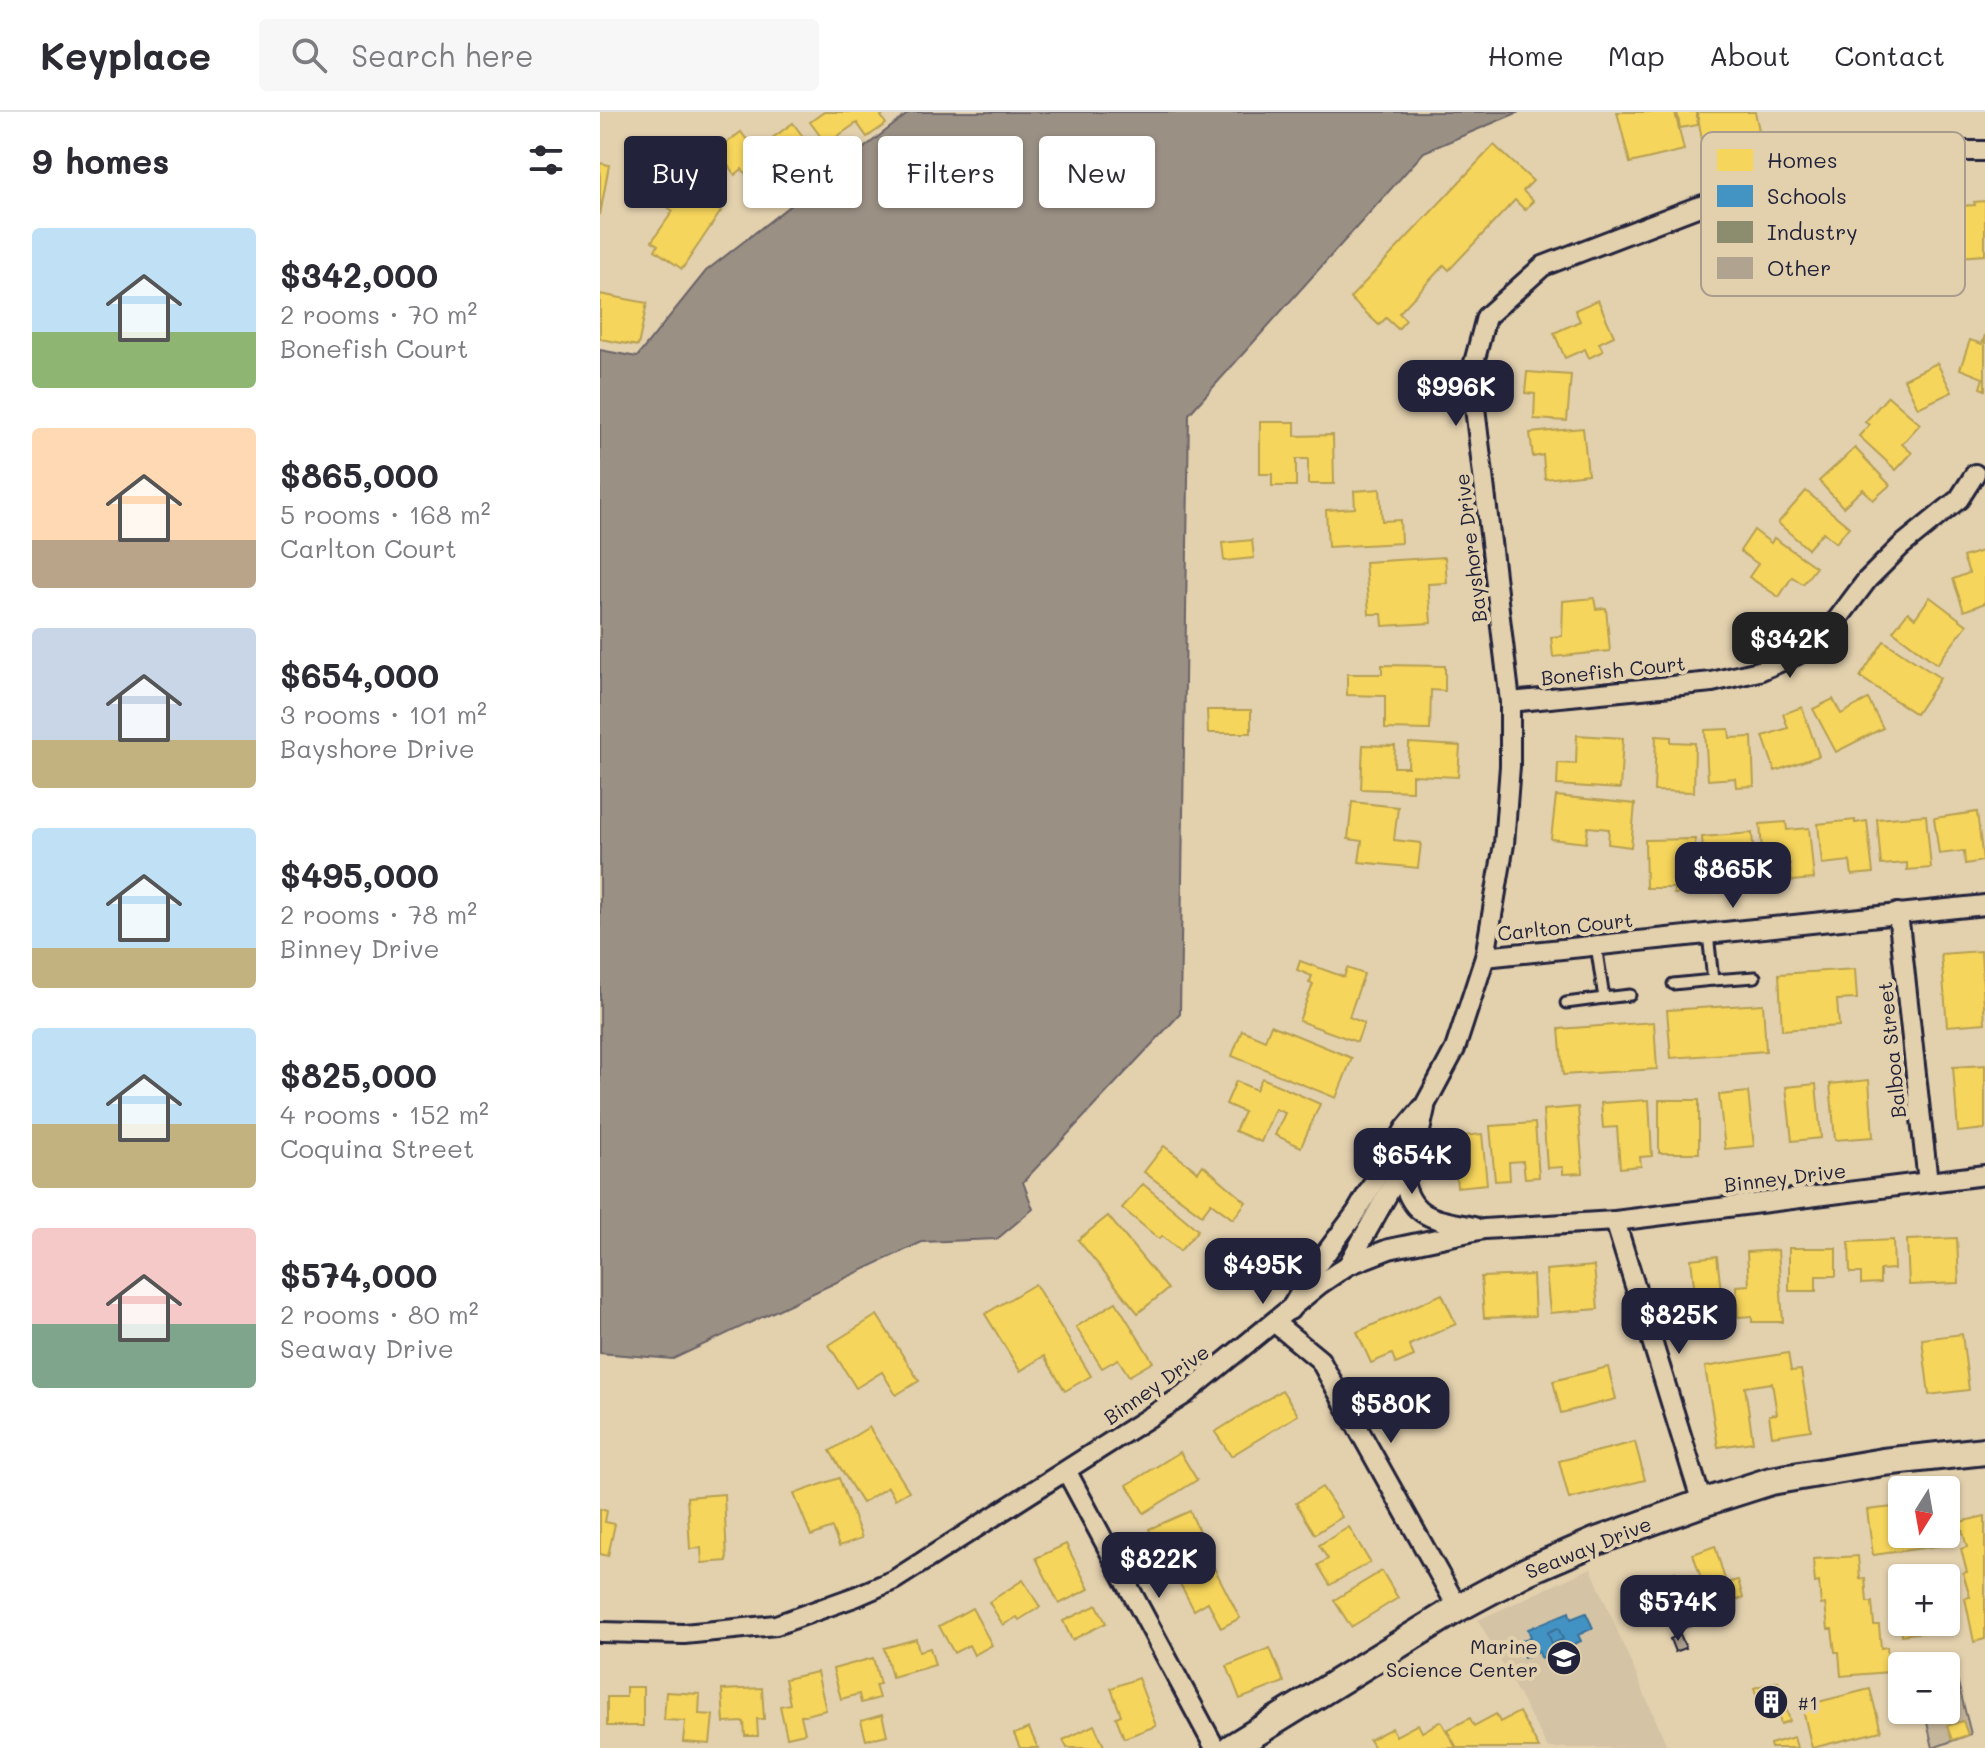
<!DOCTYPE html>
<html lang="en">
<head>
<meta charset="utf-8">
<style>
  :root { --surface:#fff; --page:#f7f7f7; --text:#2b2b33; --muted:#7c7c81; --line:#e1e1e2; --accent:#22223b }
  body { margin:0; font-family:Mali,sans-serif; background:var(--page); color:var(--text); height:100vh; display:flex; flex-direction:column; font-size:30px; white-space:nowrap }
  * { box-sizing:border-box; margin:0 }
  p { font-size:26px; color:var(--muted) }
  .icon { flex:none; width:44px; height:44px; fill:none; stroke:currentColor; stroke-width:2; stroke-linecap:round; stroke-linejoin:round }
  .map { position:relative; flex:1; overflow:hidden }
  .panel { display:flex; flex-direction:column; background:var(--surface); width:600px }
  .panel>* { flex:none }
  .hud { position:absolute; left:24px; top:24px; width:760px; height:72px; display:flex; gap:16px }
  .needle { width:52px; rotate:191deg }
  .buttons { position:absolute; left:1288px; top:1364px; display:grid; gap:16px }
  .buttons a { display:grid; place-items:center; width:72px; height:72px; border-radius:8px; background:var(--surface); box-shadow:0 2px 6px #0004; font-size:40px }
  .price { position:absolute; translate:-50% -68px; padding:0 18px; border-radius:16px; background:var(--accent); color:#fff; font-size:26px; line-height:52px; filter:drop-shadow(0 2px 4px #0008) }
  .price::after { content:''; position:absolute; left:50%; top:48px; width:24px; height:18px; margin-left:-12px; background:inherit; clip-path:polygon(0 0,100% 0,50% 100%) }
  .price.active { background:#222; color:#fff }
  ul { padding:0; list-style:none }
  li { display:flex; align-items:center; gap:24px; height:200px; padding:0 32px }
  li span { display:grid; place-items:center; flex:none; width:224px; height:160px; border-radius:8px; color:#555 }
  li>.icon { margin-inline-start:auto }
  span .icon { width:96px; height:96px; fill:#fffc; stroke-width:1 }
  li b { font-size:34px }
  h2 { display:flex; justify-content:space-between; align-items:center; height:96px; padding:0 32px; font-size:34px }
  .chip { padding:0 28px; border-radius:8px; background:var(--surface); box-shadow:0 2px 6px #0004; font-size:28px; line-height:72px }
  .chip.active { background:var(--accent); color:#fff }
  header { display:flex; align-items:center; gap:48px; box-sizing:border-box; height:112px; padding:0 40px; background:var(--surface); border-bottom:2px solid var(--line) }
  header strong { font-size:38px }
  nav { display:flex; gap:44px; margin-inline-start:auto; font-size:28px }
  .search { width:560px; height:72px; background:var(--page); display:flex; align-items:center; gap:20px; box-sizing:border-box; padding:0 28px; border-radius:8px; color:var(--muted); font-size:30px }
  main { display:flex; flex:1; min-height:0 }
  .map>svg:first-child { display:block }
  .built { fill:#d4c3a5 }
  .green { fill:#c4b59b; stroke:#736c6b; stroke-width:2 }
  .water { fill:#9b9084; stroke:#6b6467; stroke-width:2 }
  .homes { fill:#f6d55c; stroke:#b69f52; stroke-width:2 }
  .schools { fill:#4393c3; stroke:#39719a; stroke-width:2 }
  .industry { fill:#8c8c6e; stroke:#6c6c5f; stroke-width:2 }
  .building { fill:#b0a390; stroke:#22223b; stroke-width:2 }
  .lines { fill:none; stroke-linecap:round; stroke-linejoin:round }
  .service-casing { stroke:#22223b; stroke-width:15 }
  .minor-casing { stroke:#22223b; stroke-width:24 }
  .primary-casing { stroke:#22223b; stroke-width:32 }
  .service { stroke:#e3d1ae; stroke-width:9 }
  .minor { stroke:#e3d1ae; stroke-width:18 }
  .primary { stroke:#e3d1ae; stroke-width:26 }
  .labels { text-anchor:middle; dominant-baseline:central; stroke-width:8; stroke-linejoin:round; paint-order:stroke }
  .street-label { font-size:20px; fill:#22223b; stroke:#e3d1ae }
  .poi-label { font-size:20px; fill:#22223b; stroke:#e3d1ae; text-anchor:end }
  .key { fill:#e3d1ae; stroke:#a99c8c; stroke-width:2 }
  .key-label { font-size:22px; fill:#22223b }
</style>
</head>
<body>
<header>
<strong>Keyplace</strong>
<div class="search"><svg class="icon" aria-label="search" viewBox="0 0 24 24"><circle cx="10" cy="10" r="6"/><path d="M15 15l6 6"/></svg>Search here</div>
<nav><a>Home</a><a>Map</a><a>About</a><a>Contact</a></nav>
</header>
<main>
<section class="panel">
<h2>9 homes<svg class="icon" aria-label="filters" viewBox="0 0 24 24"><path d="M4 7h16M4 17h16"/><circle cx="9" cy="7" r="2"/><circle cx="15" cy="17" r="2"/></svg></h2>
<ul>
<li><span style="background:linear-gradient(#bfe0f5 65%,#8fb573 0)"><svg class="icon" aria-label="home" viewBox="0 0 24 24"><path d="M3 11l9-7 9 7M6 9v11h12V9"/></svg></span><div><b>$342,000</b><p>2 rooms · 70 m²</p><p>Bonefish Court</p></div></li>
<li><span style="background:linear-gradient(#ffd9b3 70%,#b9a48a 0)"><svg class="icon" aria-label="home" viewBox="0 0 24 24"><path d="M3 11l9-7 9 7M6 9v11h12V9"/></svg></span><div><b>$865,000</b><p>5 rooms · 168 m²</p><p>Carlton Court</p></div></li>
<li><span style="background:linear-gradient(#c9d6e8 70%,#c2b280 0)"><svg class="icon" aria-label="home" viewBox="0 0 24 24"><path d="M3 11l9-7 9 7M6 9v11h12V9"/></svg></span><div><b>$654,000</b><p>3 rooms · 101 m²</p><p>Bayshore Drive</p></div></li>
<li><span style="background:linear-gradient(#bfe0f5 75%,#c2b280 0)"><svg class="icon" aria-label="home" viewBox="0 0 24 24"><path d="M3 11l9-7 9 7M6 9v11h12V9"/></svg></span><div><b>$495,000</b><p>2 rooms · 78 m²</p><p>Binney Drive</p></div></li>
<li><span style="background:linear-gradient(#bfe0f5 60%,#c2b280 0)"><svg class="icon" aria-label="home" viewBox="0 0 24 24"><path d="M3 11l9-7 9 7M6 9v11h12V9"/></svg></span><div><b>$825,000</b><p>4 rooms · 152 m²</p><p>Coquina Street</p></div></li>
<li><span style="background:linear-gradient(#f6c9c9 60%,#7fa58c 0)"><svg class="icon" aria-label="home" viewBox="0 0 24 24"><path d="M3 11l9-7 9 7M6 9v11h12V9"/></svg></span><div><b>$574,000</b><p>2 rooms · 80 m²</p><p>Seaway Drive</p></div></li>
</ul>
</section>
<div class="map">
<svg width="1385" height="1636" viewBox="0 0 1385 1636">
  <rect width="100%" height="100%" fill="#e3d1ae"/>
  <filter id="ink" filterUnits="userSpaceOnUse"><feTurbulence type="fractalNoise" baseFrequency=".0125" numOctaves="2"/><feDisplacementMap in="SourceGraphic" scale="16" xChannelSelector="R" yChannelSelector="G"/><feConvolveMatrix kernelMatrix="1 2 1 2 8 2 1 2 1" color-interpolation-filters="sRGB"/></filter>
  <g filter="url(#ink)">
    <!-- built -->
    <path class="built" d="M991,1456L1025,1537L1068,1636H948L878,1508Z"/>
    <!-- green -->
    <path class="green" d="M1350,1559L1356,1563L1371,1622L1333,1636L1324,1598H1346V1560Z"/>
    <!-- water -->
    <path class="water" d="M310,0H919L824,40L589,302L580,902L423,1070L433,1097L397,1127L322,1130L73,1247L0,1241V238L37,245L106,159Z"/>
    <!-- homes -->
    <g class="homes">
      <path d="M224,0H287L281,4L286,12L267,25L257,11L226,32L210,10Z"/>
      <path d="M1017,0H1075L1084,38L1030,51Z"/>
      <path d="M1077,0H1096L1098,13L1080,16Z"/>
      <path d="M1097,0H1155L1159,18L1102,28Z"/>
      <path d="M193,11L221,49L166,89L142,57L135,63L117,38L141,20L162,48L177,37L171,27Z"/>
      <path d="M894,33L933,69L923,79L933,89L925,98L915,88L849,158L844,153L799,201L806,208L798,217L786,206L779,213L750,186Z"/>
      <path d="M0,51L9,53L0,103Z"/>
      <path d="M62,63L121,99L82,157L55,138L58,133L52,129L73,99L49,82Z"/>
      <path d="M1385,89V143L1344,146L1341,95L1375,93L1374,90Z"/>
      <path d="M0,182L47,191L38,234L0,227Z"/>
      <path d="M998,188L1014,224L999,231L1003,239L989,246L985,237L965,246L954,221L980,209L975,198Z"/>
      <path d="M1385,223V278L1380,276L1383,266L1360,257L1370,228L1382,232Z"/>
      <path d="M1337,251L1352,280L1318,296L1304,267Z"/>
      <path d="M927,260L971,263L967,309L934,307L935,282L925,281Z"/>
      <path d="M1288,284L1320,312L1302,332L1312,341L1296,358L1259,324L1269,313L1265,310Z"/>
      <path d="M660,310H695V324L733,323L734,372H708V347H696V374H672V362H660Z"/>
      <path d="M983,316L988,362L945,367L943,343L933,345L930,321Z"/>
      <path d="M1255,336L1290,373L1273,388L1263,377L1243,395L1219,369Z"/>
      <path d="M780,377L782,409L800,408L801,431L728,435L726,398L755,396L754,379Z"/>
      <path d="M1206,379L1249,415L1236,431L1223,420L1208,437L1178,411Z"/>
      <path d="M1154,418L1171,431L1174,426L1216,455L1203,472L1192,465L1179,485L1149,465L1158,452L1140,439Z"/>
      <path d="M652,428L654,446L624,449L622,431Z"/>
      <path d="M1385,438V491L1364,499L1353,467L1369,461L1363,445Z"/>
      <path d="M845,445L847,471L828,472L831,511L783,514L782,502H769L765,450Z"/>
      <path d="M1330,485L1367,513L1337,552L1293,519L1308,500L1315,506Z"/>
      <path d="M994,486L996,497L1006,496L1010,539L953,545L951,525L962,524L963,489Z"/>
      <path d="M1284,529L1340,566L1316,602L1260,565Z"/>
      <path d="M782,553L845,554V579L831,578L830,618L785,617V584L747,583V562H782Z"/>
      <path d="M1233,587L1241,602L1268,587L1283,616L1236,640L1213,597Z"/>
      <path d="M1202,595L1219,644L1175,659L1163,624L1188,616L1183,602Z"/>
      <path d="M607,598H651V621H608Z"/>
      <path d="M1129,617L1130,626L1152,625L1154,674L1136,675L1135,666L1108,668L1105,618Z"/>
      <path d="M977,623L1023,626L1020,677L957,673L958,651L976,652Z"/>
      <path d="M1056,624L1071,625V630L1095,631L1094,680L1054,679Z"/>
      <path d="M809,631L860,634L858,665L812,663V679L761,677L763,633L795,634L794,655H808Z"/>
      <path d="M956,684L1035,692L1031,735L1008,732L1009,717L988,715L986,731L951,727Z"/>
      <path d="M752,690L798,695L794,728L821,731L818,756L759,750L762,729L748,727Z"/>
      <path d="M1377,700L1383,749L1365,752L1364,739L1339,742L1334,706Z"/>
      <path d="M1326,703L1331,756L1307,758V751L1281,753L1277,707Z"/>
      <path d="M1255,708V711L1267,709L1273,761L1252,763L1250,749L1222,752L1218,712Z"/>
      <path d="M1186,710L1187,718L1209,716L1214,767L1192,769L1190,751L1163,753L1160,712Z"/>
      <path d="M1152,721L1156,774L1132,776V770L1106,772L1102,725Z"/>
      <path d="M1095,727L1096,781L1074,782V776H1046L1045,728Z"/>
      <path d="M1381,839L1385,911L1347,914L1341,842Z"/>
      <path d="M700,849L744,865L747,856L764,862L749,905L764,911L757,930L699,909L713,872L709,871L712,864L697,858Z"/>
      <path d="M1255,857L1257,887L1237,888L1239,914L1182,918L1179,862Z"/>
      <path d="M1163,892L1166,939L1071,946L1067,898Z"/>
      <path d="M1054,910L1057,957L963,963L959,917Z"/>
      <path d="M671,913L752,946L736,986L632,944L642,918L665,928Z"/>
      <path d="M1385,953V1017L1358,1020L1353,955Z"/>
      <path d="M662,966L720,992L701,1035L675,1023L685,1001L675,997L661,1030L635,1019L644,1000L626,992L636,969L656,978Z"/>
      <path d="M1269,968L1273,1025L1235,1028L1230,972Z"/>
      <path d="M1216,972L1221,1026L1192,1029L1186,975Z"/>
      <path d="M1148,980L1154,1034L1125,1037L1119,983Z"/>
      <path d="M1049,988L1052,1044L1040,1045L1041,1054L1020,1056L1017,1015L1003,1016L1001,991Z"/>
      <rect x="1059" y="988" width="40" height="53"/>
      <path d="M978,995L983,1061L963,1062V1055L947,1056L943,998Z"/>
      <path d="M935,1011L939,1065L925,1066L923,1049L909,1050L910,1068L895,1069L890,1014Z"/>
      <path d="M882,1022L887,1072L857,1075L853,1025Z"/>
      <path d="M564,1034L598,1060L603,1053L646,1090L633,1107L611,1091L602,1103L544,1060Z"/>
      <path d="M543,1072L598,1118L580,1139L562,1124L559,1127L522,1096Z"/>
      <path d="M508,1104L568,1177L538,1201L478,1128Z"/>
      <path d="M1357,1126L1359,1171L1309,1173L1307,1128Z"/>
      <path d="M1293,1128L1294,1157L1280,1158V1171L1261,1172V1161H1250L1249,1130Z"/>
      <path d="M1189,1136H1236V1164H1216V1179H1189Z"/>
      <path d="M1178,1138L1183,1210H1152V1204L1138,1205L1136,1174L1149,1173L1147,1140Z"/>
      <path d="M1117,1144L1125,1214L1099,1217L1091,1147Z"/>
      <path d="M994,1154L998,1197L950,1201L946,1158Z"/>
      <path d="M933,1163L935,1204L884,1206L881,1165Z"/>
      <path d="M435,1172L491,1264L465,1279L444,1244L420,1259L385,1202Z"/>
      <path d="M842,1182L856,1212L809,1233L814,1244L796,1252L792,1242L771,1251L757,1220Z"/>
      <path d="M516,1190L553,1250L529,1264L518,1247L502,1256L476,1215Z"/>
      <path d="M277,1203L319,1269L296,1283L282,1260L256,1276L229,1233Z"/>
      <path d="M1362,1222L1369,1278L1329,1283L1322,1227Z"/>
      <path d="M1188,1241L1191,1259L1201,1258L1211,1318L1172,1324L1169,1303L1177,1302L1172,1271L1145,1275L1153,1330L1118,1335L1105,1255Z"/>
      <path d="M1008,1255L1016,1287L961,1301L953,1269Z"/>
      <path d="M682,1278L698,1303L631,1344L615,1320Z"/>
      <path d="M269,1315L309,1379L295,1387L288,1375L262,1391L230,1339Z"/>
      <path d="M1035,1330L1045,1368L969,1387L959,1349Z"/>
      <path d="M580,1340L597,1368L544,1401L527,1373Z"/>
      <path d="M239,1366L262,1426L239,1434L232,1416L211,1424L194,1382Z"/>
      <path d="M722,1375L742,1405L715,1422L696,1391Z"/>
      <path d="M124,1382L127,1449L102,1451L101,1436L90,1437L87,1385Z"/>
      <path d="M1302,1394V1422H1344L1345,1433L1273,1443L1267,1398Z"/>
      <path d="M0,1397L7,1399L5,1410L15,1412L8,1444L0,1442Z"/>
      <path d="M590,1399L600,1422L586,1429L591,1440L564,1451L549,1417Z"/>
      <path d="M1385,1404V1527L1374,1530L1365,1486L1370,1485L1363,1461L1367,1460L1361,1437L1367,1435L1360,1410Z"/>
      <path d="M749,1415L770,1450L730,1473L718,1453L728,1447L719,1433Z"/>
      <path d="M466,1432L489,1477L459,1492L436,1446Z"/>
      <path d="M1115,1434L1126,1471L1138,1468L1143,1486L1111,1496L1093,1442Z"/>
      <path d="M1258,1444L1260,1467L1265,1466L1267,1490H1272L1274,1513H1279L1281,1536L1287,1535L1289,1560L1241,1564L1239,1540H1235L1232,1517H1228L1225,1492L1221,1493L1219,1470L1215,1471L1213,1447Z"/>
      <path d="M611,1450L640,1506L621,1516L608,1490L594,1498L578,1468Z"/>
      <path d="M782,1459L798,1486L751,1515L734,1488Z"/>
      <path d="M423,1468L440,1495L419,1508L417,1505L403,1513L389,1490Z"/>
      <path d="M1297,1480H1302V1510H1323L1325,1520L1302,1523Z"/>
      <path d="M497,1493L506,1511L472,1528L463,1509Z"/>
      <path d="M372,1496L392,1533L374,1543L369,1533L354,1541L339,1514Z"/>
      <path d="M316,1527L319,1539L330,1536L335,1553L292,1565L284,1536Z"/>
      <path d="M670,1536L684,1570L640,1587L627,1554Z"/>
      <path d="M273,1546L280,1572L275,1573L279,1586L261,1591L259,1582L241,1587L233,1557Z"/>
      <path d="M217,1560L226,1598L201,1604L205,1621L187,1625L180,1594L190,1592L185,1567Z"/>
      <path d="M538,1566L556,1614L524,1626L516,1605L521,1603L511,1576Z"/>
      <path d="M1178,1569L1190,1609L1181,1612L1179,1605L1164,1609L1154,1576Z"/>
      <path d="M26,1575H43V1614H7V1585H26Z"/>
      <path d="M162,1576L164,1607H157L158,1624H145L144,1610L124,1611L122,1578Z"/>
      <path d="M1270,1577L1281,1619L1212,1636L1202,1594Z"/>
      <path d="M66,1580L100,1582L99,1602L113,1603L110,1632L83,1630L85,1609L64,1608Z"/>
      <path d="M919,1600L939,1636H857L847,1618L870,1606L874,1614L896,1602L900,1610Z"/>
      <path d="M282,1603L287,1623L266,1628L261,1609Z"/>
      <path d="M841,1609L856,1636H774L769,1628L792,1616L796,1624L818,1612L822,1620Z"/>
      <path d="M1363,1609L1368,1623L1352,1628L1347,1614Z"/>
      <path d="M494,1613L505,1636H467L463,1628Z"/>
      <path d="M429,1616L438,1636H420L414,1622Z"/>
      <path d="M1194,1625L1197,1636H1171L1170,1632Z"/>
    </g>
    <!-- schools -->
    <g class="schools">
      <path d="M969,1500L971,1507L986,1501L993,1516L978,1523L981,1529L972,1533L941,1546L939,1540L924,1545L918,1530L931,1525L928,1517Z"/>
      <path d="M958,1516L963,1527L952,1532L948,1520Z"/>
    </g>
    <!-- industry -->
    <path class="industry" d="M1075,1460L1092,1499L1068,1509L1051,1470Z"/>
    <!-- building -->
    <g class="building">
      <path d="M1092,1499L1096,1510L1073,1522L1068,1509Z"/>
      <path d="M1080,1522L1086,1536L1075,1540L1070,1527Z"/>
    </g>
    <g class="lines">
      <!-- service casing -->
      <g class="service-casing">
        <g id="service">
          <path d="M1113,868L1155,865"/>
          <path d="M1073,872L1113,868L1108,822"/>
          <path d="M1004,886L1030,883"/>
          <path d="M966,891L1004,886L996,833"/>
        </g>
      </g>
      <!-- minor casing -->
      <g class="minor-casing">
        <g id="minor">
          <path d="M910,590L1112,570L1159,559L1198,542L1237,508L1267,468L1301,434L1359,387L1375,362"/>
          <path d="M1298,801L1328,1070"/>
          <path d="M885,845L1385,793"/>
          <path d="M802,1059C808,1106 832,1107 874,1115"/>
          <path d="M1015,1109L1102,1391"/>
          <path d="M748,1153L818,1028L825,996"/>
          <path d="M690,1198L714,1157L756,1101L805,1017L825,993L855,937L885,845L904,732L910,654V590L871,262L886,205L943,154L1097,95L1166,74L1286,50L1358,39H1385"/>
          <path d="M675,1211L720,1248L858,1496"/>
          <path d="M467,1360L615,1636"/>
          <path d="M0,1520L84,1522L176,1513L257,1484L294,1468L584,1283L720,1172L748,1153L789,1137L884,1117L1015,1109L1385,1063"/>
        </g>
      </g>
      <!-- primary casing -->
      <g class="primary-casing">
        <path id="primary" d="M631,1636L858,1496L927,1459L997,1429L1102,1391L1171,1369L1283,1350L1385,1339"/>
      </g>
      <!-- service -->
      <use href="#service" class="service"/>
      <!-- minor -->
      <use href="#minor" class="minor"/>
      <!-- primary -->
      <use href="#primary" class="primary"/>
    </g>
  </g>
  <!-- icons -->
  <defs>
    <g id="university-disc" transform="scale(1.8)"><circle r="9.5" fill="#22223b" stroke="#e3d1ae"/><path d="M0-5L7-2L0 1L-7-2ZM-4 1L0 2.5L4 1V4Q0 6-4 4Z" fill="#fff"/></g>
    <g id="building-disc" transform="scale(1.8)"><circle r="9.5" fill="#22223b" stroke="#e3d1ae"/><path d="M-4-6H4V6H1V3H-1V6H-4ZM-2.5-4.3h1.7v1.8h-1.7ZM.8-4.3h1.7v1.8H.8ZM-2.5-1h1.7V.8h-1.7ZM.8-1h1.7V.8H.8Z" fill="#fff"/></g>
  </defs>
  <g fill-rule="evenodd">
    <use href="#university-disc" x="964" y="1546"/>
    <use href="#building-disc" x="1171" y="1590"/>
  </g>
  <g class="labels">
    <!-- street labels -->
    <g class="street-label">
      <text transform="translate(870 436) rotate(-97)">Bayshore Drive</text>
      <text transform="translate(1013 558) rotate(-6)">Bonefish Court</text>
      <text transform="translate(965 814) rotate(-6)">Carlton Court</text>
      <text transform="translate(1291 938) rotate(-96)">Balboa Street</text>
      <text transform="translate(1185 1065) rotate(-7)">Binney Drive</text>
      <text transform="translate(556 1272) rotate(-35)">Binney Drive</text>
      <text transform="translate(988 1435) rotate(-22)">Seaway Drive</text>
    </g>
    <!-- poi labels -->
    <g class="poi-label">
      <text x="938" y="1534">Marine<tspan x="938" dy="23">Science Center</tspan></text>
      <text x="1197" y="1590" text-anchor="start">#1</text>
    </g>
  </g>
  <!-- legend -->
  <rect x="1101" y="20" width="264" height="164" rx="12" class="key"/>
  <rect x="1117" y="37" width="36" height="22" fill="#f6d55c"/>
  <rect x="1117" y="73" width="36" height="22" fill="#4393c3"/>
  <rect x="1117" y="109" width="36" height="22" fill="#8c8c6e"/>
  <rect x="1117" y="145" width="36" height="22" fill="#b0a390"/>
  <g class="key-label">
    <text x="1167" y="56">Homes</text>
    <text x="1167" y="92">Schools</text>
    <text x="1167" y="128">Industry</text>
    <text x="1167" y="164">Other</text>
  </g>
</svg>
<div class="buttons">
<a><svg class="needle" viewBox="-14 -14 28 28"><path d="M0-13l5 13h-10z" fill="#e53935"/><path d="M0 13l5-13h-10z" fill="#7c7c81"/></svg></a>
<a>+</a>
<a>−</a>
</div>
<b class="price" style="left:856px;top:316px">$996K</b>
<b class="price active" style="left:1190px;top:568px">$342K</b>
<b class="price" style="left:1133px;top:798px">$865K</b>
<b class="price" style="left:812px;top:1084px">$654K</b>
<b class="price" style="left:663px;top:1194px">$495K</b>
<b class="price" style="left:1079px;top:1244px">$825K</b>
<b class="price" style="left:791px;top:1333px">$580K</b>
<b class="price" style="left:559px;top:1488px">$822K</b>
<b class="price" style="left:1078px;top:1531px">$574K</b>
<div class="hud">
<a class="chip active">Buy</a>
<a class="chip">Rent</a>
<a class="chip">Filters</a>
<a class="chip">New</a>
</div>
</div>
</main>
</body>
</html>
